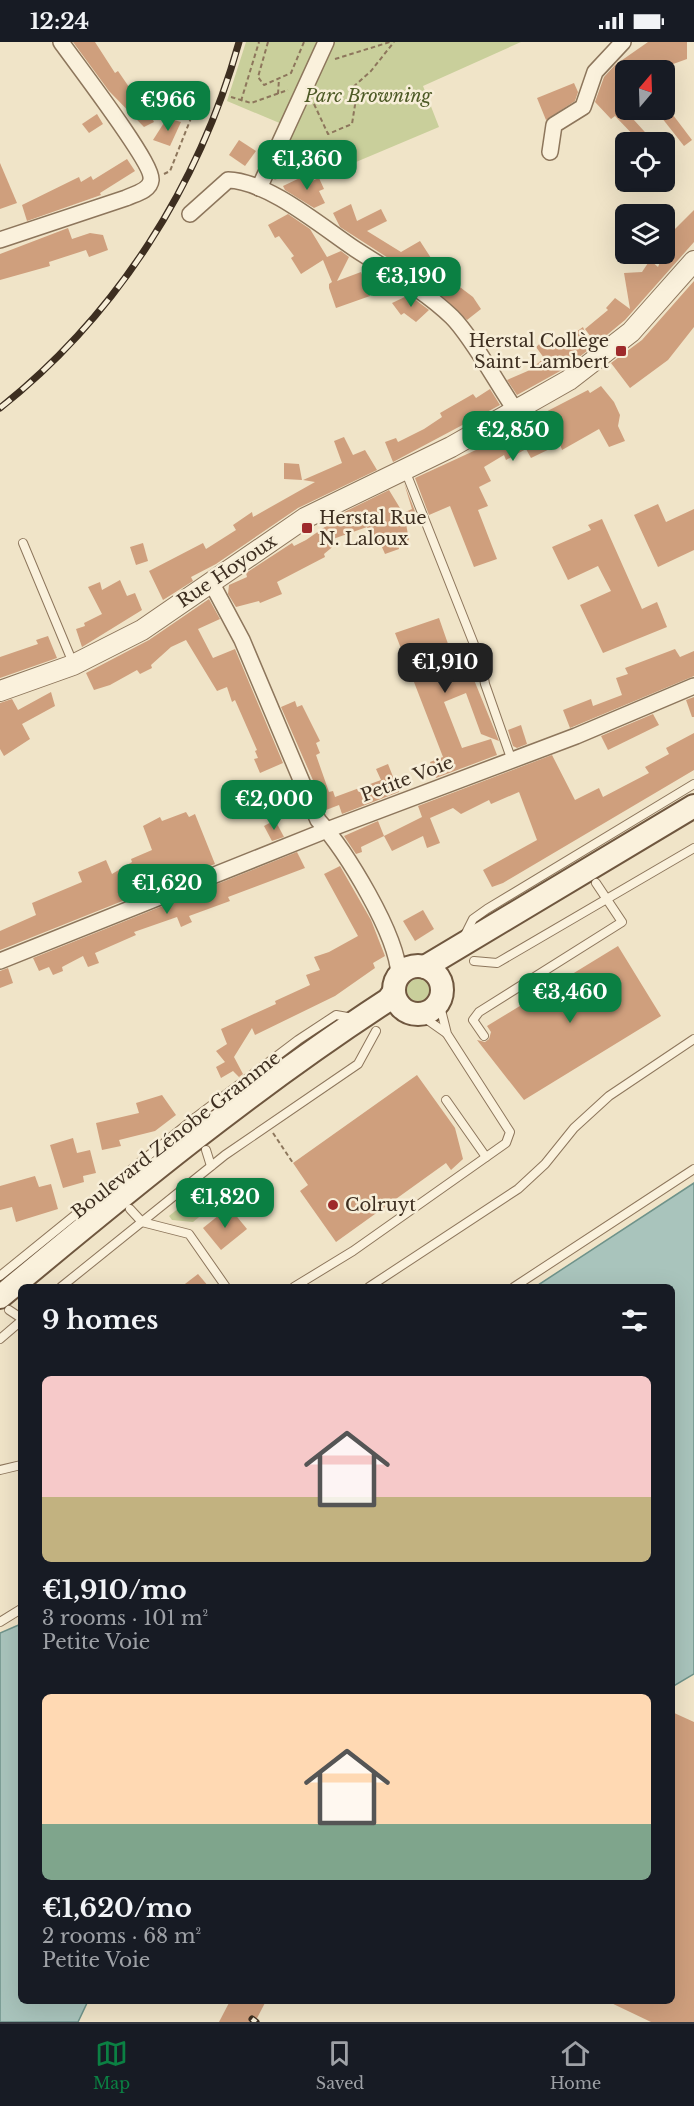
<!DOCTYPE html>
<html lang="en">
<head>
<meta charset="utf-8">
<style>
  :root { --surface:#171b24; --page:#242831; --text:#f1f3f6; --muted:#9ea1a6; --line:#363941; --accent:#0b8043 }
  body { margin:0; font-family:"Libre Baskerville",serif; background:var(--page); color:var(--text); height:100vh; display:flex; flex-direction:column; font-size:22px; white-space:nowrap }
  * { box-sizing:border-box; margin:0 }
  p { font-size:20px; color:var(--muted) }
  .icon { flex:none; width:33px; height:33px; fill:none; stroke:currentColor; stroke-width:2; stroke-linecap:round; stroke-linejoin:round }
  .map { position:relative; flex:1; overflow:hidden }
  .panel { position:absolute; left:18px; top:1242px; width:657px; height:720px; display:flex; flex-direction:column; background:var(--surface); border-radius:9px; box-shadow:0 6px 24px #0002 }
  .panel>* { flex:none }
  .needle { width:39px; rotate:19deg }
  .controls { position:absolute; left:615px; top:18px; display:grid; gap:12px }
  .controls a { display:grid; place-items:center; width:60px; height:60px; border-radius:9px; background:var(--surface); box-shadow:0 6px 24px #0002; font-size:30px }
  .price { position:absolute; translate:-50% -51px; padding:0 14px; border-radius:12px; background:var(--accent); color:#fff; font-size:20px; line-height:39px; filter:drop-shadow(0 2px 3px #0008) }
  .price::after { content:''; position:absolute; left:50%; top:36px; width:18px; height:14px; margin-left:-9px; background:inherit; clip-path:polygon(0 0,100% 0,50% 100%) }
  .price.selected { background:#222; color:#fff }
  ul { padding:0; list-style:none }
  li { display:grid; align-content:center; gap:12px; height:318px; padding:0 24px }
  li span { display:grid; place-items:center; height:186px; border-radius:9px; color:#555 }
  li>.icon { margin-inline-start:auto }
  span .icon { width:108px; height:108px; fill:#fffc; stroke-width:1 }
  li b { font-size:26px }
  h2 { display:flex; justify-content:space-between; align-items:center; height:72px; padding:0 24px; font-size:26px }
  .status { display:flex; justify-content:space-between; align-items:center; height:42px; padding:0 30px; background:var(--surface); direction:ltr }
  .status svg { height:16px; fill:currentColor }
  .menu { display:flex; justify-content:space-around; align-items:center; height:84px; border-top:2px solid var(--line); background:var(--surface); font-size:16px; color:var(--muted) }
  .menu a { display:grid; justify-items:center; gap:3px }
  .menu .selected { color:var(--accent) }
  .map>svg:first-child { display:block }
  .green { fill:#c9cf9b }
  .water { fill:#a9c4bc; stroke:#6f938a; stroke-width:1.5 }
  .building { fill:#cf9f7d }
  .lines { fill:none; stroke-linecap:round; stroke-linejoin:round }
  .service-casing { stroke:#8d765c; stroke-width:10 }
  .minor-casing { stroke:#8d765c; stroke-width:18 }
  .tertiary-casing { stroke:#8d765c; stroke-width:22 }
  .secondary-casing { stroke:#6f573f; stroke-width:26 }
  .path { stroke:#8d765c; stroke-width:2; stroke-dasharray:4.5 3; stroke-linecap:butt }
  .service { stroke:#faf1dc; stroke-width:8 }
  .minor { stroke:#faf1dc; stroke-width:15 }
  .tertiary { stroke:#faf1dc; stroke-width:20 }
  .secondary { stroke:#faf1dc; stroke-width:22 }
  .rail-casing { stroke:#3d2e20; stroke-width:7 }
  .rail { stroke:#f7eed8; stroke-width:4.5; stroke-dasharray:14; stroke-linecap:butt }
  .poi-dot { fill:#9e2a2b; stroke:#f7eed8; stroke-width:2 }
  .labels { text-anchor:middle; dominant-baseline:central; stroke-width:5; stroke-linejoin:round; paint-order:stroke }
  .park-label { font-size:18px; font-style:italic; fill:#4d5a26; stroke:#f7eed8 }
  .poi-label { font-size:18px; fill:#3d2e20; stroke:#f7eed8; text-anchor:start }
  .street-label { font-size:18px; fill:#3d2e20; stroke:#f7eed8 }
</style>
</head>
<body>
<div class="status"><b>12:24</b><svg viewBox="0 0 49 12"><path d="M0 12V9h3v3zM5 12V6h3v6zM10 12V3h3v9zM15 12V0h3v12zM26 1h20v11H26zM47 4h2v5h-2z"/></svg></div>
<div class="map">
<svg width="694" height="1980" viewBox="0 0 694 1980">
  <rect width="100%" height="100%" fill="#f0e4c8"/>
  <!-- green -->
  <g class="green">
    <path d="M246,0H521L423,44L439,85L356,120L343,103L275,138L268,132L289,85L227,59Z"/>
    <circle cx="418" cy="948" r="11"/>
    <path d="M212,1139L218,1145L220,1158L193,1180L172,1178L169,1174Z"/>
  </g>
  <!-- water -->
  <g class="water">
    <path d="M694,1141V1632L672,1645V1245H535Z"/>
    <path d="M21,1582V1959H88L78,1980H0V1591Z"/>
  </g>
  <!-- building -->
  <g class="building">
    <path d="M73,0H95L115,31L118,29L129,45L132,44L136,53L140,52L154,80L144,85L109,49Z"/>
    <path d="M648,0H687V17L662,26L664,28H626V63L623,66L654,100H640L615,74L611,77L595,60L604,35L615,23Z"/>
    <path d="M574,41L578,50L575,59L546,78L537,56Z"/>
    <path d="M667,65L692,98L684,104L658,71Z"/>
    <path d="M97,72L103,82L89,91L82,82Z"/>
    <path d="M167,76L181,80L170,104L153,98Z"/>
    <path d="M239,98L256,109L245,124L229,113Z"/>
    <path d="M127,117L135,129L100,151L101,153L27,179L22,163L79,135L81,140L91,134L93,138Z"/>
    <path d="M0,121L17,161L0,167Z"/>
    <path d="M304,134L307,141L319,136L324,147L319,149L325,161L314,166L285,148L283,144Z"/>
    <path d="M351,162L357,179L381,167L387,179L367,189L401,210L420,199L431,216L440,222L436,227L473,255L481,267L467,278L426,241L429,237L406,221L405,223L397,219L396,221L340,185L333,171Z"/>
    <path d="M694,168V200L625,278L596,302L585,287L608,268L606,266L615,256L630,267L624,231L642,230L650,218L658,225L673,189Z"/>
    <path d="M288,172L310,187L327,215L341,209L349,215L337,239L361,230L370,254L336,266L329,246V242L332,240L323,218L301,232L291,216L294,214L279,194L275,196L268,183Z"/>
    <path d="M68,186L72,197L90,191L103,193L108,208L89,215L86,208L49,220L50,224L0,238V212Z"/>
    <path d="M694,239V285L668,318L630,346L611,321L642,298Z"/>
    <path d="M409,253L429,268L416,280L404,271L401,273L392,261Z"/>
    <path d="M583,285L591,306L562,328L517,353L507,338L530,328L544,316L536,305L544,298L552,307Z"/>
    <path d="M601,344L614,360L620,373L618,384L625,399L609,405L599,387L562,408L560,402L531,416L526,407L506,418L504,413L484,425L491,439L479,445L488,464L478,468L497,517L474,525L450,464L429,473L415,436L502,396L501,393L588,348L590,351Z"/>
    <path d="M490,347L500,363L393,420L385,400L396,396L398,400L424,387L442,375L440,371L473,352L476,356Z"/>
    <path d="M344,395L353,413L365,408L377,428L298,466L216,522L191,535L193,539L163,558L149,529L203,501L206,507L236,488L233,483L252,470L253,475L315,440L303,438L342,421L334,399Z"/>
    <path d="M284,421L299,422L302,438L284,437Z"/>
    <path d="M404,441L418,477L406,482L409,498L398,502L399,507L385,512L378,496L374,498L367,485L333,497L336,502L324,512L325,515L277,540L282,552L260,561L259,559L236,565L228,552L229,543L247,535L246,531L292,501L294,504L306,498L332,480L330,477L389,448L403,471L412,467Z"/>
    <path d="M658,462L666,480L694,467V508L658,525L634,473Z"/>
    <path d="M602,477L642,567L657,560L667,585L603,611L580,563L611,549L598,524L568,538L552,505L591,488L588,483Z"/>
    <path d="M143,501L148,519L136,523L130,505Z"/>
    <path d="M120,538L127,554L135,551L142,568L82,605L76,587L85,584L84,581L102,572L88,545L100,540L102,548Z"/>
    <path d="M209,557L220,577L198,587L213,616L235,607L283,721L260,731L254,717L258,716L255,709L257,708L235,658L232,660L227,645L217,649L186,598L171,605L151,623L152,626L140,632L137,628L110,643L94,648L86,631L149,598Z"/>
    <path d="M439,576L455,622L473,616L477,631L472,633L499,699L481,692L466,651L444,660L462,706L491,697L497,713L436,736L430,720L443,715L395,591Z"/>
    <path d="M48,594L57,616L0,636V615L38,602L36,598Z"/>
    <path d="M675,607L680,615L694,609V634L570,686L563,668L591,657L593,664L622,653L616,636L628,632L625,626Z"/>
    <path d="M51,650L55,664L22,682L30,697L4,714L0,707V661L12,657L18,668Z"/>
    <path d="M694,655V675H692L686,658Z"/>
    <path d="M295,659L297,665L302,663L320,699L316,701L320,711L316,713L329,750L333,749L335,755L381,738L376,727L388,722L399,750L342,772L339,763L326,768L281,665Z"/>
    <path d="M653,672L659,683L608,708L601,694Z"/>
    <path d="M521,683L527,702L517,706L513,704L508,688Z"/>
    <path d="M694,691V728L503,841L492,845L483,828L537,798L519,750L491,762L489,758L461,772L453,766L430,776L440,801L427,806L423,794L392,809L384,794L361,805L362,810L356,812L344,794L378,779L384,794L422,775L418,764L552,713L575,758L599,746L603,755L649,731L645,725L669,712L666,706Z"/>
    <path d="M293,743L301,763L283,771L274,751Z"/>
    <path d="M186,770L189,775L195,772L215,822L0,908V889L36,873L32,861L82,840L78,830L106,818L112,832L132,820L131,817L152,808L143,784L160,775L162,779Z"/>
    <path d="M275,778L284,795L272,799L264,784Z"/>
    <path d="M297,810L305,826L228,855L230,859L189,874L192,880L181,885L177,875L134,890L136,893L95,911L99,921L88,925L83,914L62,925L63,929L53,933L49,925L39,929L33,916Z"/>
    <path d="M340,824L371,878L385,914L373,921L375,926L335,954L255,993L252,986L234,1015L243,1032L239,1035L233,1029L221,1036L216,1025L225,1020L216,1009L227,1002L221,987L276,962L275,959L310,943L306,933L320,928L314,915L329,910L358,894L324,832Z"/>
    <path d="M423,868L434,887L415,899L403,879Z"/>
    <path d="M618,904L661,974L524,1058L477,998L485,1000L489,997L491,990L487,984Z"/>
    <path d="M8,926L13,941L0,946V929Z"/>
    <path d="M417,1033L455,1086L463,1117L451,1128L446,1121L336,1200L300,1149L308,1143L293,1121Z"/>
    <path d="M162,1053L176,1073L155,1089L119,1098L121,1104L102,1108L96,1081L139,1071L136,1061Z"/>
    <path d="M73,1096L77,1111L90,1108L96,1131L83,1134L84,1140L63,1146L50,1103Z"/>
    <path d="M35,1134L39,1145L51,1142L58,1167L16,1180L12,1165L0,1168V1144Z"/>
    <path d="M229,1165L247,1187L221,1208L203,1186Z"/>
    <path d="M198,1232L209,1245H181Z"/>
    <path d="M672,1670L694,1680V1980H651L607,1959H672Z"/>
    <path d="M230,1959H266L255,1980H219Z"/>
  </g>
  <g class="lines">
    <!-- service casing -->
    <g class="service-casing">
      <g id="service">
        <path d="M405,428L481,620L485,642L512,719"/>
        <path d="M23,501L73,621"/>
        <path d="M465,893L473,877L487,867L694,742"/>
        <path d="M474,919L497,921L694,806"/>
        <path d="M419,972L446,991"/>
        <path d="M484,994L473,978L479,970L622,880L596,841"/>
        <path d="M446,1058L486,1115"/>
        <path d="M206,1108L211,1124"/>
        <path d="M130,1167L142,1180L189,1192L226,1245"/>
        <path d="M0,1234L196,1075L298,998L336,973L353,976"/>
        <path d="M61,1245L225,1113L358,1022L376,989"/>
        <path d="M294,1245L353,1209L506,1101L510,1090L447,992L439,960"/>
        <path d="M369,1245L518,1147L545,1122L574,1086L609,1054L694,997"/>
        <path d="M514,1245L694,1127"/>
        <path d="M9,1268L21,1276"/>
        <path d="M0,1297L21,1279"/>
        <path d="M0,1428L21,1423"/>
        <path d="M0,1580L21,1567"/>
      </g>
    </g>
    <!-- minor casing -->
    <g class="minor-casing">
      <g id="minor">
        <path d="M550,110L554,83L583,65L595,30L623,0"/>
        <path d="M259,146L326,0"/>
        <path d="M190,172L228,138C268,139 322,185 355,207C387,228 423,247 452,275C472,295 498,343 516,369"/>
        <path d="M0,198L126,156C134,152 150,149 151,138C154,122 75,20 61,0"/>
        <path d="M211,540L242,598L318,778C346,809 397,892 399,933"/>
        <path d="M0,919L327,788L576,694L694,644"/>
      </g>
    </g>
    <!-- tertiary casing -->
    <g class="tertiary-casing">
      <path id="tertiary" d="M0,649L73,623L142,588L305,476L451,405L569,338L631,290L694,219"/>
    </g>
    <!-- secondary casing -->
    <g class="secondary-casing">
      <g id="secondary">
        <circle cx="418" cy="948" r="24"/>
        <path d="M425,925L694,764"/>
        <path d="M0,1255C125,1151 251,1047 388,958L394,950"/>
      </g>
    </g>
    <!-- path -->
    <g class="path">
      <path d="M268,0L258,35L264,43L291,31L304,0"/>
      <path d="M335,17L390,0"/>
      <path d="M278,52L279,37"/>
      <path d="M231,55L251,61L288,48"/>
      <path d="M241,59L259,0"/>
      <path d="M314,62L328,92L352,82L355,63L352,46L371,29L394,0"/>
      <path d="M164,132L170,129L203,46H205"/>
      <path d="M273,1091L293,1121"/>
    </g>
    <!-- service -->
    <use href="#service" class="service"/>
    <!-- minor -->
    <use href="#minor" class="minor"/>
    <!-- tertiary -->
    <use href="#tertiary" class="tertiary"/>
    <!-- secondary -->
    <use href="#secondary" class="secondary"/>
    <!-- rail casing -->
    <g class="rail-casing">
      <g id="rail">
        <path d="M0,366C117,273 199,144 239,0"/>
        <path d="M252,1977L256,1980"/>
      </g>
    </g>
    <!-- rail -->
    <use href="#rail" class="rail"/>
  </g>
  <!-- markers -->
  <g class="poi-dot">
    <rect x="615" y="303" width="12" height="12" rx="3"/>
    <rect x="301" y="480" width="12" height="12" rx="3"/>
    <circle cx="333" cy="1163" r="6"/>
  </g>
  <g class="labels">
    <!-- park labels -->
    <g class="park-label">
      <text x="368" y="54">Parc Browning</text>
    </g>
    <!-- poi labels -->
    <g class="poi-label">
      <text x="609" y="299" text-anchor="end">Herstal Collège<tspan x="609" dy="21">Saint-Lambert</tspan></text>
      <text x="319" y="476">Herstal Rue<tspan x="319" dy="21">N. Laloux</tspan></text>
      <text x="345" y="1163">Colruyt</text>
    </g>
    <!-- street labels -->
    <g class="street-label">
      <text transform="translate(227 529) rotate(-34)">Rue Hoyoux</text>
      <text transform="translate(407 737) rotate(-21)">Petite Voie</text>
      <text transform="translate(176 1093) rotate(-38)">Boulevard Zénobe Gramme</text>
    </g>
  </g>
</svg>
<div class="controls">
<a><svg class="needle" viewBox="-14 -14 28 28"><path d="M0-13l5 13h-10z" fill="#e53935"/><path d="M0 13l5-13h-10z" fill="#9ea1a6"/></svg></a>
<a><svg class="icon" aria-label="locate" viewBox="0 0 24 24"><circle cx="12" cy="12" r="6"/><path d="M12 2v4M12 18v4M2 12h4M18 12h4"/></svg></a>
<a><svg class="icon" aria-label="layers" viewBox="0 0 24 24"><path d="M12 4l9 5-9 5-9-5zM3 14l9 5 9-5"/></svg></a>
</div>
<b class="price" style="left:168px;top:90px">€966</b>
<b class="price" style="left:307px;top:149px">€1,360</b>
<b class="price" style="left:411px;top:266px">€3,190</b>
<b class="price" style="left:513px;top:420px">€2,850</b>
<b class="price selected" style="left:445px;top:652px">€1,910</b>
<b class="price" style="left:274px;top:789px">€2,000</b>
<b class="price" style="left:167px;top:873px">€1,620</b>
<b class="price" style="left:570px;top:982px">€3,460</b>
<b class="price" style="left:225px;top:1187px">€1,820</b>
<section class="panel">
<h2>9 homes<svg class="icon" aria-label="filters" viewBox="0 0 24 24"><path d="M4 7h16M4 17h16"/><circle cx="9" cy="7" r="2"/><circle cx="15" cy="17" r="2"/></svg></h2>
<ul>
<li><span style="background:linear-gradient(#f6c9c9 65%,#c2b280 0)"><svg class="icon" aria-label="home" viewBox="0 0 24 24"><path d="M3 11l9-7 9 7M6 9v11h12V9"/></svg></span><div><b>€1,910/mo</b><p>3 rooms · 101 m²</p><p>Petite Voie</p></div></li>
<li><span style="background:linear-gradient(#ffd9b3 70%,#7fa58c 0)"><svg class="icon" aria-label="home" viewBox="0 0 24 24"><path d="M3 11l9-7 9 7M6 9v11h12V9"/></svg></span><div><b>€1,620/mo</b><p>2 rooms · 68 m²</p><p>Petite Voie</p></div></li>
</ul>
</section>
</div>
<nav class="menu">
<a class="selected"><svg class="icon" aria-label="map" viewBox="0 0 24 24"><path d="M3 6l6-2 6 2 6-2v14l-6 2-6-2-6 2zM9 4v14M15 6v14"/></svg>Map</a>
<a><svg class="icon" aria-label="saved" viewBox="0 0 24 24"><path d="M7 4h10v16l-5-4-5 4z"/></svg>Saved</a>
<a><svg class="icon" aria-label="home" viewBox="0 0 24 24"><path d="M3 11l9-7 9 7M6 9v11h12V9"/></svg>Home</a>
</nav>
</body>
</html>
